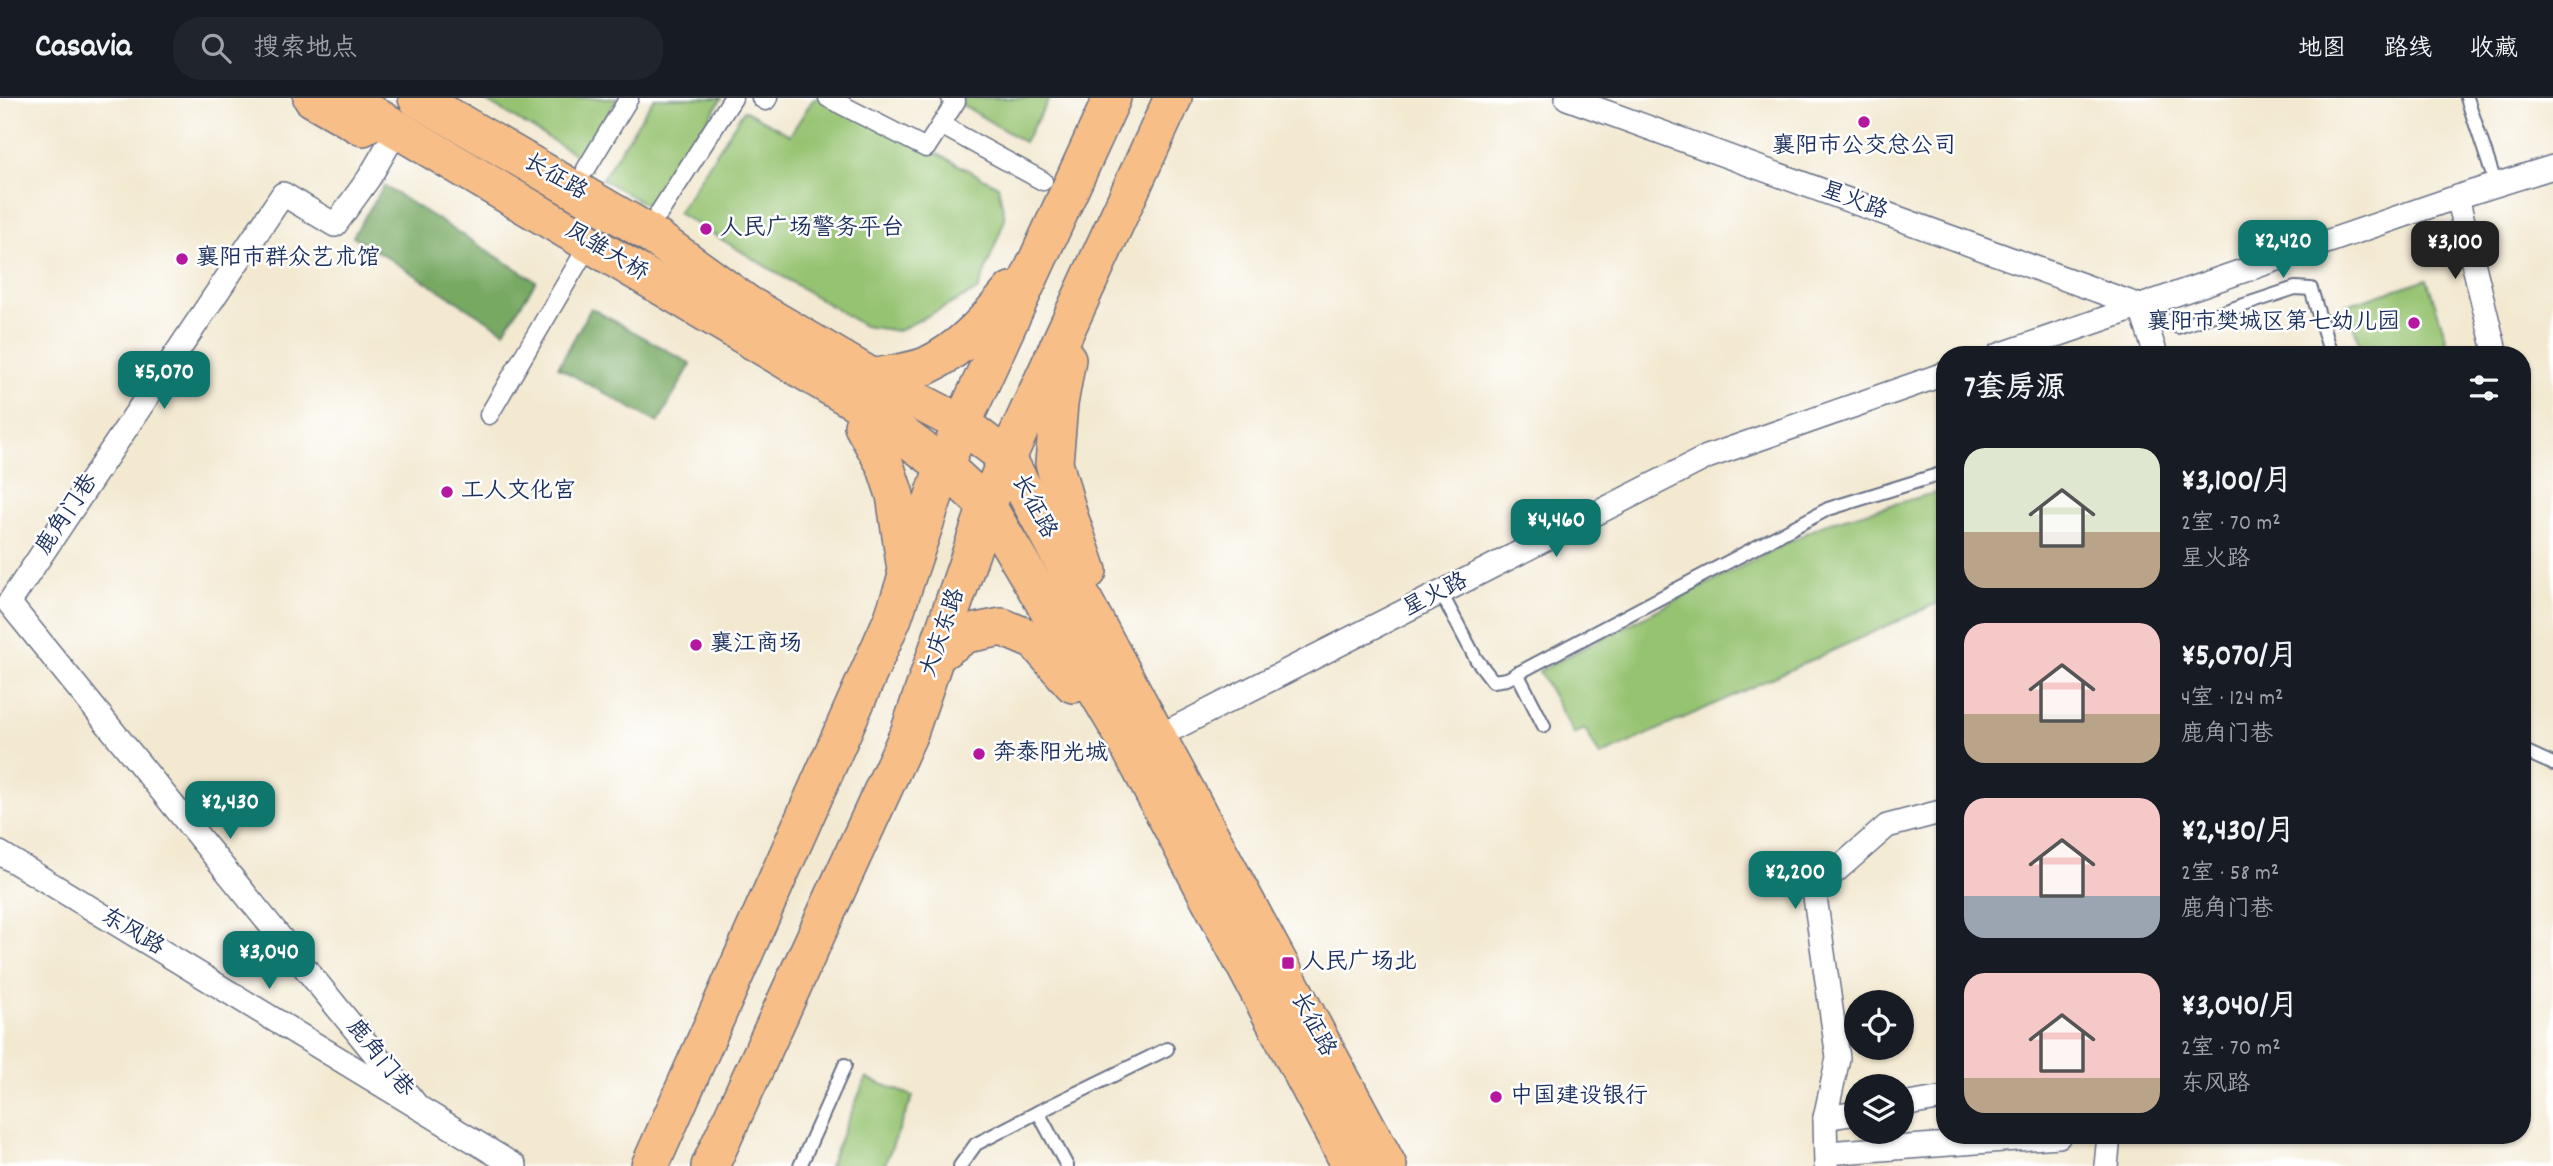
<!DOCTYPE html>
<html lang="zh">
<head>
<meta charset="utf-8">
<style>
  :root { --surface:#171b24; --page:#20242c; --text:#f1f3f6; --muted:#9ea1a6; --line:#363941; --accent:#0f766e }
  body { margin:0; font-family:Dekko,"LXGW WenKai TC",sans-serif; background:var(--page); color:var(--text); height:100vh; display:flex; flex-direction:column; font-size:26px; white-space:nowrap }
  * { box-sizing:border-box; margin:0 }
  p { font-size:23px; color:var(--muted) }
  .icon { flex:none; width:38px; height:38px; fill:none; stroke:currentColor; stroke-width:2; stroke-linecap:round; stroke-linejoin:round }
  .map { position:relative; flex:1; overflow:hidden }
  .side { position:absolute; left:1936px; top:248px; width:595px; height:798px; display:flex; flex-direction:column; background:var(--surface); border-radius:28px; box-shadow:0 2px 5px #0004 }
  .side>* { flex:none }
  .controls { position:absolute; left:1844px; top:892px; display:grid; gap:14px }
  .controls a { display:grid; place-items:center; width:70px; height:70px; border-radius:50%; background:var(--surface); box-shadow:0 2px 5px #0004; font-size:35px }
  .price { position:absolute; translate:-50% -60px; padding:0 16px; border-radius:14px; background:var(--accent); color:#fff; font-size:23px; line-height:46px; filter:drop-shadow(0 2px 4px #0008) }
  .price::after { content:''; position:absolute; left:50%; top:42px; width:21px; height:16px; margin-left:-10px; background:inherit; clip-path:polygon(0 0,100% 0,50% 100%) }
  .price.selected { background:#222; color:#fff }
  ul { padding:0; list-style:none }
  li { display:flex; align-items:center; gap:21px; height:175px; padding:0 28px }
  li span { display:grid; place-items:center; flex:none; width:196px; height:140px; border-radius:21px; color:#555 }
  li>.icon { margin-inline-start:auto }
  span .icon { width:84px; height:84px; fill:#fffc; stroke-width:1 }
  li b { font-size:30px }
  h2 { display:flex; justify-content:space-between; align-items:center; height:84px; padding:0 28px; font-size:30px }
  header { display:flex; align-items:center; gap:42px; box-sizing:border-box; height:98px; padding:0 35px; background:var(--surface); border-bottom:2px solid var(--line) }
  header strong { font-size:33px }
  nav { display:flex; gap:38px; margin-inline-start:auto; font-size:24px }
  .search { width:490px; height:63px; background:var(--page); display:flex; align-items:center; gap:18px; box-sizing:border-box; padding:0 24px; border-radius:28px; color:var(--muted); font-size:26px }
  .map>svg:first-child { display:block }
  .green { fill:#96c371; stroke:#587968; stroke-width:2 }
  .forest { fill:#78a963; stroke:#4a6c60; stroke-width:2 }
  .lines { fill:none; stroke-linecap:round; stroke-linejoin:round }
  .service-casing { stroke:#677086; stroke-width:16 }
  .pedestrian-casing { stroke:#677086; stroke-width:21 }
  .minor-casing { stroke:#677086; stroke-width:26 }
  .primary-casing { stroke:#677086; stroke-width:40 }
  .service { stroke:#fff; stroke-width:12 }
  .pedestrian { stroke:#fff; stroke-width:18 }
  .minor { stroke:#fff; stroke-width:23 }
  .primary { stroke:#f7be88; stroke-width:37 }
  .poi-dot { fill:#b5179e; stroke:#fff; stroke-width:2.5 }
  .labels { text-anchor:middle; dominant-baseline:central; stroke-width:5; stroke-linejoin:round; paint-order:stroke }
  .poi-label { font-size:23px; fill:#1b2f5e; stroke:#fff; text-anchor:start }
  .street-label { font-size:23px; fill:#1b2f5e; stroke:#fff }
</style>
</head>
<body>
<header>
<strong>Casavia</strong>
<div class="search"><svg class="icon" aria-label="search" viewBox="0 0 24 24"><circle cx="10" cy="10" r="6"/><path d="M15 15l6 6"/></svg>搜索地点</div>
<nav><a>地图</a><a>路线</a><a>收藏</a></nav>
</header>
<div class="map">
<svg width="2553" height="1068" viewBox="0 0 2553 1068">
  <rect width="100%" height="100%" fill="#fff"/>
  <filter id="ink" filterUnits="userSpaceOnUse"><feTurbulence type="fractalNoise" baseFrequency=".0143" numOctaves="2"/><feDisplacementMap in="SourceGraphic" scale="14" xChannelSelector="R" yChannelSelector="G"/><feConvolveMatrix kernelMatrix="1 2 1 2 8 2 1 2 1" color-interpolation-filters="sRGB"/></filter>
  <filter id="wash" filterUnits="userSpaceOnUse"><feTurbulence type="fractalNoise" baseFrequency=".00686" numOctaves="4" result="noise"/><feDisplacementMap in="SourceGraphic" scale="28" xChannelSelector="R" yChannelSelector="G"/><feGaussianBlur stdDeviation="1.57" result="paint"/><feColorMatrix in="noise" values="0 0 0 0 0 0 0 0 0 0 0 0 0 0 0 0 0 1.4 0 .05"/><feComposite in="paint" operator="in"/></filter>
  <g filter="url(#wash)">
    <rect width="100%" height="100%" fill="#f3e9d1"/>
    <!-- green -->
    <g class="green">
      <path d="M481,0H618L580,59Z"/>
      <path d="M654,0H722L651,110L602,81Z"/>
      <path d="M814,0H833L998,88L1005,121L978,192L898,233L864,228L678,115L744,12L790,37Z"/>
      <path d="M951,0H1050L1024,44Z"/>
      <path d="M2427,181L2449,249L2425,257H2363L2347,207Z"/>
      <path d="M1944,392V502L1600,658L1585,631L1574,636L1539,573L1824,426Z"/>
      <path d="M866,980L913,998L884,1068H829Z"/>
    </g>
    <!-- forest -->
    <g class="forest">
      <path d="M384,88L536,183L504,233L353,138Z"/>
      <path d="M591,210L691,266L658,325L558,269Z"/>
    </g>
  </g>
  <g filter="url(#ink)">
    <g class="lines">
      <!-- service casing -->
      <g class="service-casing">
        <g id="service">
          <path d="M2467,0L2496,87"/>
          <path d="M2141,208L2178,229L2295,190L2311,191L2331,257"/>
          <path d="M1441,495L1476,561L1493,583L1507,581L1828,411L1944,375"/>
          <path d="M1517,575L1544,628"/>
          <path d="M2522,652L2553,666"/>
          <path d="M800,1068L845,967"/>
          <path d="M960,1068L976,1046L1038,1014"/>
          <path d="M1067,1068L1038,1014L1167,951"/>
        </g>
      </g>
      <!-- pedestrian casing -->
      <g class="pedestrian-casing">
        <g id="pedestrian">
          <path d="M761,0L766,3L768,0"/>
          <path d="M828,0L926,50L956,3L951,0"/>
          <path d="M941,27L1043,83"/>
          <path d="M586,71L629,0"/>
          <path d="M659,115L733,0"/>
          <path d="M489,317L582,158"/>
        </g>
      </g>
      <!-- minor casing -->
      <g class="minor-casing">
        <g id="minor">
          <path d="M1567,0L2140,208L2156,257"/>
          <path d="M390,44L369,80L335,127L283,96L9,505L418,1009"/>
          <path d="M2457,99L2496,257"/>
          <path d="M1999,257L2457,99L2553,69"/>
          <path d="M1165,635L1707,359L1944,276"/>
          <path d="M0,755L515,1068"/>
          <path d="M1902,1007L1944,1000"/>
          <path d="M1825,1020L1838,960L1814,792L1887,728L1944,713"/>
          <path d="M1826,1055L2059,1038"/>
          <path d="M1826,1068L1825,1020L1857,1015"/>
          <path d="M2106,1068L2109,1038"/>
        </g>
      </g>
      <!-- primary casing -->
      <g class="primary-casing">
        <g id="primary">
          <path d="M312,0L363,29"/>
          <path d="M345,0L868,311L944,368L987,408L1124,639L1351,1068"/>
          <path d="M417,0L649,135L747,206L873,280L962,326L1007,360L1388,1068"/>
          <path d="M1067,261L1059,306L1054,365L1069,418L1088,473"/>
          <path d="M873,280C889,276 910,274 926,268C961,252 987,222 1011,193"/>
          <path d="M863,328L885,367L895,397L906,472"/>
          <path d="M936,557L966,536L1002,529L1035,543L1073,586"/>
          <path d="M650,1068L893,520L944,368L962,326L1112,0"/>
          <path d="M710,1068L909,635L987,408L1007,360L1173,0"/>
        </g>
      </g>
      <!-- service -->
      <use href="#service" class="service"/>
      <!-- pedestrian -->
      <use href="#pedestrian" class="pedestrian"/>
      <!-- minor -->
      <use href="#minor" class="minor"/>
      <!-- primary -->
      <use href="#primary" class="primary"/>
    </g>
  </g>
  <!-- markers -->
  <g class="poi-dot">
    <circle cx="1864" cy="24" r="7"/>
    <circle cx="706" cy="131" r="7"/>
    <circle cx="182" cy="161" r="7"/>
    <circle cx="2414" cy="225" r="7"/>
    <circle cx="447" cy="394" r="7"/>
    <circle cx="696" cy="547" r="7"/>
    <circle cx="979" cy="656" r="7"/>
    <rect x="1281" y="858" width="14" height="14" rx="3.5"/>
    <circle cx="1496" cy="999" r="7"/>
  </g>
  <g class="labels">
    <!-- poi labels -->
    <g class="poi-label">
      <text x="1864" y="49" text-anchor="middle">襄阳市公交总公司</text>
      <text x="720" y="131">人民广场警务平台</text>
      <text x="196" y="161">襄阳市群众艺术馆</text>
      <text x="2400" y="225" text-anchor="end">襄阳市樊城区第七幼儿园</text>
      <text x="461" y="394">工人文化宫</text>
      <text x="710" y="547">襄江商场</text>
      <text x="993" y="656">奔泰阳光城</text>
      <text x="1302" y="865">人民广场北</text>
      <text x="1510" y="999">中国建设银行</text>
    </g>
    <!-- street labels -->
    <g class="street-label">
      <text transform="translate(555 80) rotate(30)">长征路</text>
      <text transform="translate(1854 104) rotate(20)">星火路</text>
      <text transform="translate(606 155) rotate(31)">凤雏大桥</text>
      <text transform="translate(1033 409) rotate(62)">长征路</text>
      <text transform="translate(68 417) rotate(-56)">鹿角门巷</text>
      <text transform="translate(1436 498) rotate(-27)">星火路</text>
      <text transform="translate(944 535) rotate(-71)">大庆东路</text>
      <text transform="translate(132 835) rotate(31)">东风路</text>
      <text transform="translate(1312 927) rotate(62)">长征路</text>
      <text transform="translate(379 961) rotate(51)">鹿角门巷</text>
    </g>
  </g>
</svg>
<div class="controls">
<a><svg class="icon" aria-label="locate" viewBox="0 0 24 24"><circle cx="12" cy="12" r="6"/><path d="M12 2v4M12 18v4M2 12h4M18 12h4"/></svg></a>
<a><svg class="icon" aria-label="layers" viewBox="0 0 24 24"><path d="M12 4l9 5-9 5-9-5zM3 14l9 5 9-5"/></svg></a>
</div>
<b class="price" style="left:2283px;top:182px">¥2,420</b>
<b class="price selected" style="left:2455px;top:183px">¥3,100</b>
<b class="price" style="left:164px;top:313px">¥5,070</b>
<b class="price" style="left:1556px;top:461px">¥4,460</b>
<b class="price" style="left:230px;top:743px">¥2,430</b>
<b class="price" style="left:1795px;top:813px">¥2,200</b>
<b class="price" style="left:269px;top:893px">¥3,040</b>
<section class="side">
<h2>7套房源<svg class="icon" aria-label="filters" viewBox="0 0 24 24"><path d="M4 7h16M4 17h16"/><circle cx="9" cy="7" r="2"/><circle cx="15" cy="17" r="2"/></svg></h2>
<ul>
<li><span style="background:linear-gradient(#dfe7d0 60%,#b9a48a 0)"><svg class="icon" aria-label="home" viewBox="0 0 24 24"><path d="M3 11l9-7 9 7M6 9v11h12V9"/></svg></span><div><b>¥3,100/月</b><p>2室 · 70 m²</p><p>星火路</p></div></li>
<li><span style="background:linear-gradient(#f6c9c9 65%,#b9a48a 0)"><svg class="icon" aria-label="home" viewBox="0 0 24 24"><path d="M3 11l9-7 9 7M6 9v11h12V9"/></svg></span><div><b>¥5,070/月</b><p>4室 · 124 m²</p><p>鹿角门巷</p></div></li>
<li><span style="background:linear-gradient(#f6c9c9 70%,#9aa5b1 0)"><svg class="icon" aria-label="home" viewBox="0 0 24 24"><path d="M3 11l9-7 9 7M6 9v11h12V9"/></svg></span><div><b>¥2,430/月</b><p>2室 · 58 m²</p><p>鹿角门巷</p></div></li>
<li><span style="background:linear-gradient(#f6c9c9 75%,#b9a48a 0)"><svg class="icon" aria-label="home" viewBox="0 0 24 24"><path d="M3 11l9-7 9 7M6 9v11h12V9"/></svg></span><div><b>¥3,040/月</b><p>2室 · 70 m²</p><p>东风路</p></div></li>
</ul>
</section>
</div>
</body>
</html>
